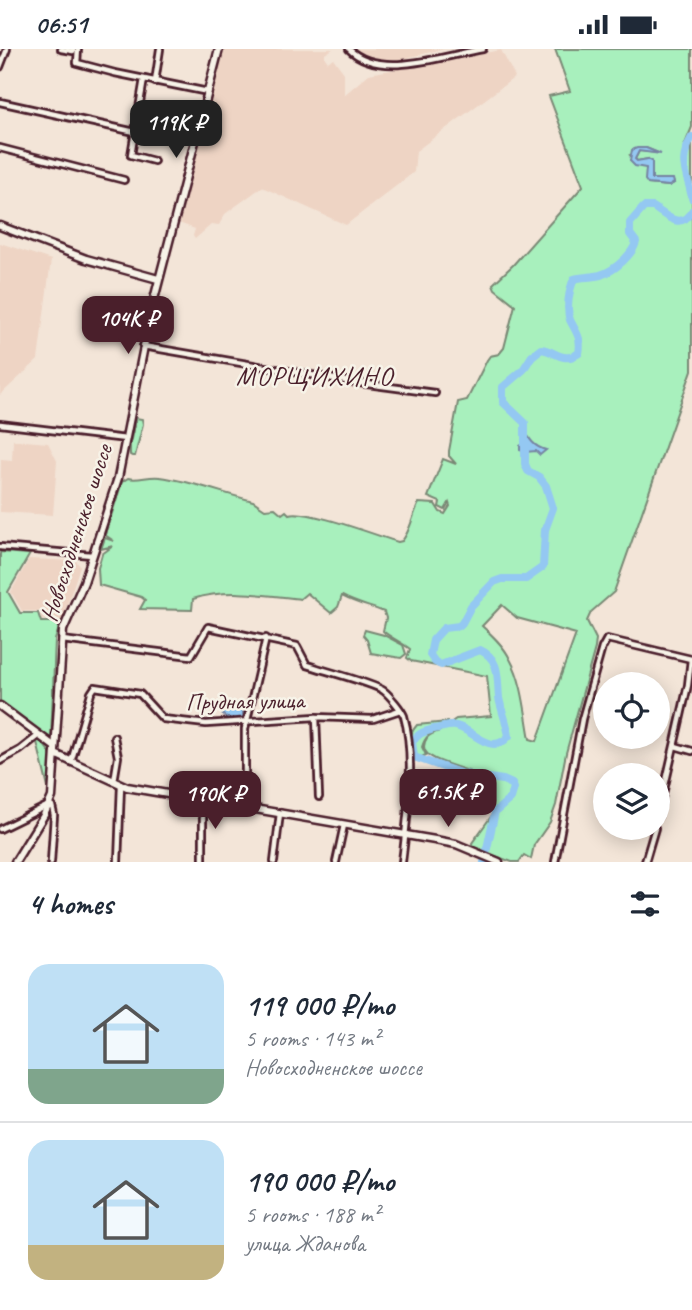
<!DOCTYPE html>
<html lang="en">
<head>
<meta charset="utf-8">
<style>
  :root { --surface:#fff; --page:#f6f6f7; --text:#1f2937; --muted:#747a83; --line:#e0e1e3; --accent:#4a1f2b }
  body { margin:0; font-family:Caveat,sans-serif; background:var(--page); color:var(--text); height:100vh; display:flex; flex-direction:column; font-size:26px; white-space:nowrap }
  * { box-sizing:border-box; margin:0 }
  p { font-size:23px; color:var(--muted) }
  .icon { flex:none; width:38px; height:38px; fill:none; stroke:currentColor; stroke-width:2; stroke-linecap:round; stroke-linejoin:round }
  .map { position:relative; height:813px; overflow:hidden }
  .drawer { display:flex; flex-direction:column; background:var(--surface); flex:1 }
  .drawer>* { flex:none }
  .tools { position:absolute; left:593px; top:623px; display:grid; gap:14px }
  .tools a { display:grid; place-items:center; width:77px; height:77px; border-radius:50%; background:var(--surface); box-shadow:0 4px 18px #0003; font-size:35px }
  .price { position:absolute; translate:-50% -60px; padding:0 16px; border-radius:14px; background:var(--accent); color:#fff; font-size:23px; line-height:46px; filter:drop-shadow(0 2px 4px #0008) }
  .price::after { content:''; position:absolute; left:50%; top:42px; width:21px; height:16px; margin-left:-10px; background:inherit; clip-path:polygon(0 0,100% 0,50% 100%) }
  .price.active { background:#222; color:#fff }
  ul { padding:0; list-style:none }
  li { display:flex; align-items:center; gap:21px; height:175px; padding:0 28px }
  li+li { border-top:2px solid var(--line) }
  li span { display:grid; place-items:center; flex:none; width:196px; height:140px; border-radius:21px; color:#555 }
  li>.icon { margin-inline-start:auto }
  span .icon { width:84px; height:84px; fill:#fffc; stroke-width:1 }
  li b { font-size:30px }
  h2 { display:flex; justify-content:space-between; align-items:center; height:84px; padding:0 28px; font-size:30px }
  .status { display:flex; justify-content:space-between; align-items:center; height:49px; padding:0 35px; background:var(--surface); direction:ltr }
  .status svg { height:19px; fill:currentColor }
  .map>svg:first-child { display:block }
  .built { fill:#eed4c4 }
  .green { fill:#a8f0bd; stroke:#798874; stroke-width:2; fill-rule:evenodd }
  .water { fill:#94c8f2; stroke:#7684a2; stroke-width:2 }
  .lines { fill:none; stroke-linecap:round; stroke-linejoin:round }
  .river { stroke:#94c8f2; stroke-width:8 }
  .street-casing { stroke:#4a1f2b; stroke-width:10 }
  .secondary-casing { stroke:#4a1f2b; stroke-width:11 }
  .street { stroke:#f7f3e8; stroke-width:4.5 }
  .secondary { stroke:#f7f3e8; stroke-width:6 }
  .labels { text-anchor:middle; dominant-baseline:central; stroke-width:5; stroke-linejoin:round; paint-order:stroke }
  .street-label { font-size:24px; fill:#4a1f2b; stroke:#f7f3e8 }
  .neighbourhood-label { font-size:26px; letter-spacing:2px; fill:#4a1f2b; stroke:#f7f3e8 }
</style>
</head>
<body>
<div class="status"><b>06:51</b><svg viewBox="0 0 49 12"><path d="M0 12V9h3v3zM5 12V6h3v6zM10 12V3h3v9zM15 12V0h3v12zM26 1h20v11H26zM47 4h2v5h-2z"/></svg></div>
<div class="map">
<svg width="692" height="813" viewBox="0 0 692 813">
  <rect width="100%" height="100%" fill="#f3e5d8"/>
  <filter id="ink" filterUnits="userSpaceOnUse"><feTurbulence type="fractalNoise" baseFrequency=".0143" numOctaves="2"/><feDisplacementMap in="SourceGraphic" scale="14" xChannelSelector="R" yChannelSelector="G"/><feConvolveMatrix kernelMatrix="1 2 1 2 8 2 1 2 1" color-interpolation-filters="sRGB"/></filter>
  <g filter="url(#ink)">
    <!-- built -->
    <g class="built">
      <path d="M223,0H333L325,5V9L328,13L333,9L344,24V46L369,25L501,1L515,28L416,102L414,123L346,176L262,138L225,165L219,176L212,175L195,190L193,187L195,180L179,174Z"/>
      <path d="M353,0H443L394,12L363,7Z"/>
      <path d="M0,194L51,211L38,311L0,346Z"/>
      <path d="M13,391L48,394L57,412L53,466L0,463L1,410L12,411Z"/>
      <path d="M29,510L76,512L80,517L62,571H41L40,562H22L11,543Z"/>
    </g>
    <!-- green -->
    <g class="green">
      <path d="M555,0H692V78L685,95H691L692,92V321L614,543L591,563L587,572L596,590L595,599L566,704L556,756L550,773L534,796L531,810L524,806L519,813H512L473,799L472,794L492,766V762L484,757C484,749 484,736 481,730C476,717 409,715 427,689C431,683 440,684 445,678C433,684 426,684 422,698L426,706L417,710C408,700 407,687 417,676L447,673V676L456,670L491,667L487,627L411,612L407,609L410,600C401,593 391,589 383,582L386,569L384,563C369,557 357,555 342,547L338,558L331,564L307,544L300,550C265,546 227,539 193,550L192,561L140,560L145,551L141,548L99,536L98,519L102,505L113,497L101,500L105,489L114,492L105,486L122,433L128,429C138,432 149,426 160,428C191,432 222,444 253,452L265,460L275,459L282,465L286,462L289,465C304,459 378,487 398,493L402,492C411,481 412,467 419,454L435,455L440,463L445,465L450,457L449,454L445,461L439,458L440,453L428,448L443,410L456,415L449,407V402L458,353L467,351L487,311L490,307L499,305L504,299L515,256L495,240L493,235L513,216L583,137L549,47L570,42ZM646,99L658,104L639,102L635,110L637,112L648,110L651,130H672L674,134L668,137L648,135L646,119L630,106ZM502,556L517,569L576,585L537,692L530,690C525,664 523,633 510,610C504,597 492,586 482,577Z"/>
      <path d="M136,369L142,370L143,375L135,407H132L130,406V394Z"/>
      <path d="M0,503L30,505L8,543L20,564H38L41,573H61L55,591L51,691L0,654Z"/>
      <path d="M365,581L384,586L403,596L406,605L401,609L371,604L367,591L363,586Z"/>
      <path d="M40,691L51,705L49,743L37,693Z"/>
    </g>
    <!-- water -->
    <g class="water">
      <path d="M637,99H646L661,105L639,102L635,110L637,112L648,110L652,112V130H673L674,134L669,137L648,135L645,131L646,119L635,117L630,112L632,101Z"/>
      <path d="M525,381C529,390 534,398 546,401L540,406L536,402L525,403L520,401V397L524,394Z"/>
      <path d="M237,654L243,658V669L229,671L222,665C223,657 230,656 237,654Z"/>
    </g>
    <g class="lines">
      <!-- river -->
      <g class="river">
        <path d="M692,88C677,116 687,121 692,149"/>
        <path d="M484,813L495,763L511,749L514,739L512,735L503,731L463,725L414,708L412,693C420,683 423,683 434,680C442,679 448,676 456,677C474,681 491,708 509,687C507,674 501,660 499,649C497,630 501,610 480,601L441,616L435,613L430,606L433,591L444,579L459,577L462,574L471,557L494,533L502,530H526L543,518L545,481L553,459L546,437L539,428L528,422L525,415V374L503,353V338L523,321L532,307L541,300C556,302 564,315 579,304C582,289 576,283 570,271C566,260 569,241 574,230C583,227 594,229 603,225C615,221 633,205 636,193L630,185V174L644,158H653C666,166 680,182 692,162"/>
      </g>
      <!-- street casing -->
      <g class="street-casing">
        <g id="street">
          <path d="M61,0L73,2V0"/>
          <path d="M78,0L77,14L115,24L208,43"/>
          <path d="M349,0C379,31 446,6 483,0"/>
          <path d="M0,18L7,0"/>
          <path d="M144,30L131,106L154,112"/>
          <path d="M155,33L160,0"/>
          <path d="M0,53L135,83"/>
          <path d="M0,99L124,131"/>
          <path d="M143,297L352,333L435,344"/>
          <path d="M0,375L126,390"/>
          <path d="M0,498L92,506"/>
          <path d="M62,591L191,607L208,578L297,597L307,616C322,621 376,635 384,642C390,647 401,660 404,667C416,709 407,770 402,813"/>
          <path d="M316,668L319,748"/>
          <path d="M675,697L692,702"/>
          <path d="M0,712L20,701L39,686"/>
          <path d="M71,713L91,644L95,638L140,645L163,670L206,675L316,668L373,670L400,661"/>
          <path d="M114,732L118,708L114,688"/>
          <path d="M203,751V813"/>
          <path d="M245,758V680L266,589"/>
          <path d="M658,767L688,636L691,610"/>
          <path d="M0,780L49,756L52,757L54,766L51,813"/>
          <path d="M118,813L121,736"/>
          <path d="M274,813L280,764"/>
          <path d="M336,813L344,776"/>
          <path d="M555,813L582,670L602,599L607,590L691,610"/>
          <path d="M645,813L655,779"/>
        </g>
      </g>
      <!-- secondary casing -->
      <g class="secondary-casing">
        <g id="secondary">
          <path d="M0,177L86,210L158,230"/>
          <path d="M0,657L55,698"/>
          <path d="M55,705L127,738L435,791L456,795L499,813"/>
          <path d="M15,813L44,766L52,748L63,581L84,533L118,429L151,262L219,0"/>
        </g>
      </g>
      <!-- street -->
      <use href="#street" class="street"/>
      <!-- secondary -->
      <use href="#secondary" class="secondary"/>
    </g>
  </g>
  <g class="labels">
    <!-- street labels -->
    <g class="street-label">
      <text transform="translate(76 484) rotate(-72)">Новосходненское шоссе</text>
      <text transform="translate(245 652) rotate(-1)">Прудная улица</text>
    </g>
    <!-- neighbourhood labels -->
    <g class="neighbourhood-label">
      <text x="315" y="327">МОРЩИХИНО</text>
    </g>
  </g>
</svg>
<div class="tools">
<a><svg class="icon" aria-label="locate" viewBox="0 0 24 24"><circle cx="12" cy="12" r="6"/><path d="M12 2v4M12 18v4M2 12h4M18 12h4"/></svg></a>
<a><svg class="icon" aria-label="layers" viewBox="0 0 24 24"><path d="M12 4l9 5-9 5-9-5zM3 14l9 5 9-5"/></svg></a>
</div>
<b class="price active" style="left:176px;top:111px">119K ₽</b>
<b class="price" style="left:128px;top:307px">104K ₽</b>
<b class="price" style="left:448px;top:780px">61.5K ₽</b>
<b class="price" style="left:215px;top:782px">190K ₽</b>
</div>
<section class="drawer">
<h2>4 homes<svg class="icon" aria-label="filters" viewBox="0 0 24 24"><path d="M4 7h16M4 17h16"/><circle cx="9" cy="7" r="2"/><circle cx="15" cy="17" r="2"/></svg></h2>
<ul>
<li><span style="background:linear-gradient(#bfe0f5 75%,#7fa58c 0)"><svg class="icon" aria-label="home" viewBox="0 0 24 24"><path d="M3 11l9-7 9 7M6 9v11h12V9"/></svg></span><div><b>119 000 ₽/mo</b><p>5 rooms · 143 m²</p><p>Новосходненское шоссе</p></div></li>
<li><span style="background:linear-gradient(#bfe0f5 75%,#c2b280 0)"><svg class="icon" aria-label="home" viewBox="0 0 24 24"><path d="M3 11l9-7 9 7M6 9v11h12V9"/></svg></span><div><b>190 000 ₽/mo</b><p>5 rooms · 188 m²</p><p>улица Жданова</p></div></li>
</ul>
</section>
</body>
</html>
